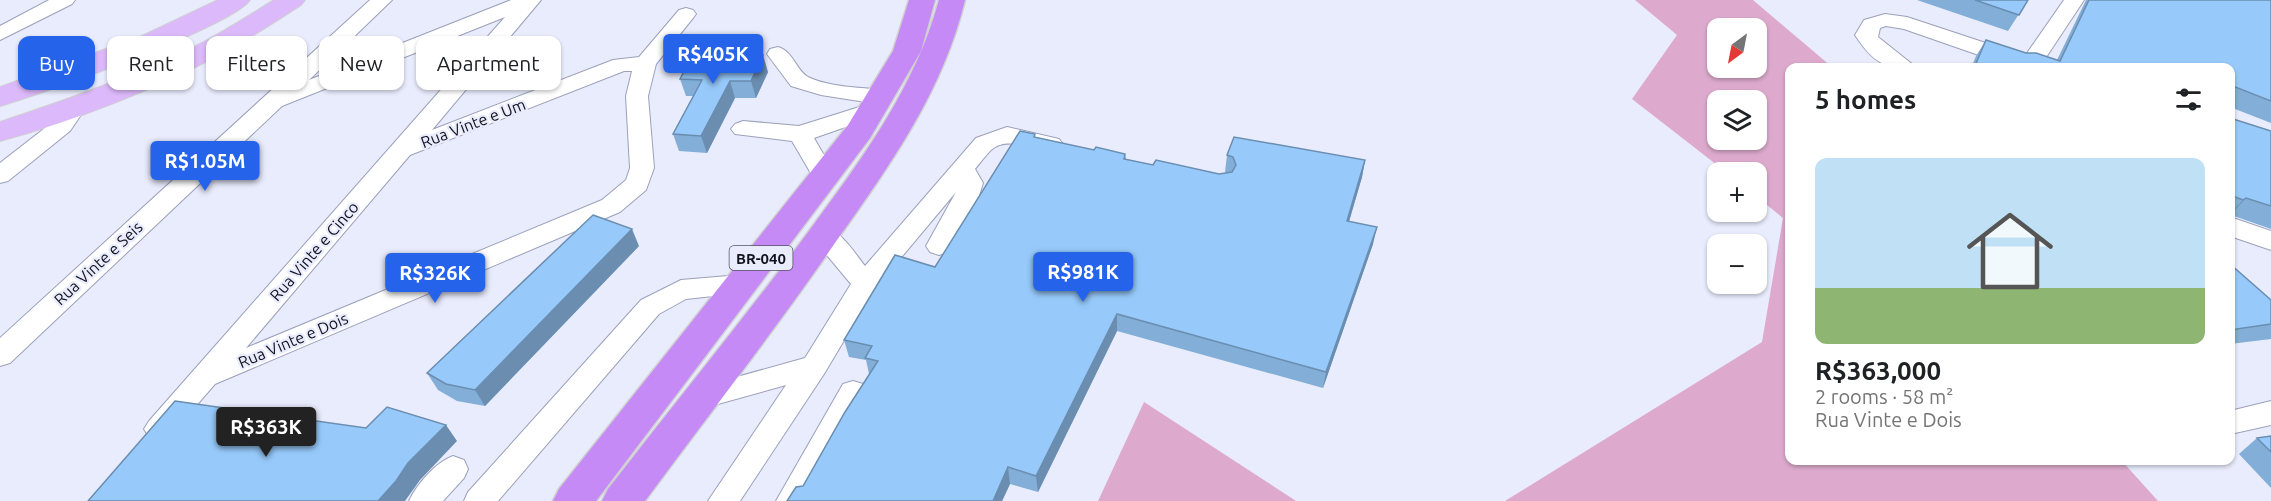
<!DOCTYPE html>
<html lang="en">
<head>
<meta charset="utf-8">
<style>
  :root { --surface:#fff; --page:#f6f6f6; --text:#202124; --muted:#757577; --line:#e0e0e0; --accent:#2563eb }
  body { margin:0; font-family:Ubuntu,sans-serif; background:var(--page); color:var(--text); height:100vh; display:flex; flex-direction:column; font-size:22px; white-space:nowrap }
  * { box-sizing:border-box; margin:0 }
  p { font-size:20px; color:var(--muted) }
  .icon { flex:none; width:33px; height:33px; fill:none; stroke:currentColor; stroke-width:2; stroke-linecap:round; stroke-linejoin:round }
  .map { position:relative; flex:1; overflow:hidden }
  .side { position:absolute; left:1785px; top:63px; width:450px; height:402px; display:flex; flex-direction:column; background:var(--surface); border-radius:12px; box-shadow:0 2px 4px #0004 }
  .side>* { flex:none }
  .banner { position:absolute; left:18px; top:36px; width:570px; height:54px; display:flex; gap:12px }
  .needle { width:39px; rotate:212deg }
  .controls { position:absolute; left:1707px; top:18px; display:grid; gap:12px }
  .controls a { display:grid; place-items:center; width:60px; height:60px; border-radius:12px; background:var(--surface); box-shadow:0 2px 4px #0004; font-size:30px }
  .price { position:absolute; translate:-50% -51px; padding:0 14px; border-radius:6px; background:var(--accent); color:#fff; font-size:20px; line-height:39px; filter:drop-shadow(0 2px 3px #0008) }
  .price::after { content:''; position:absolute; left:50%; top:36px; width:18px; height:14px; margin-left:-9px; background:inherit; clip-path:polygon(0 0,100% 0,50% 100%) }
  .price.on { background:#222; color:#fff }
  ul { padding:0; list-style:none }
  li { display:grid; align-content:center; gap:12px; height:318px; padding:0 30px }
  li+li { border-top:2px solid var(--line) }
  li span { display:grid; place-items:center; height:186px; border-radius:12px; color:#555 }
  li>.icon { margin-inline-start:auto }
  span .icon { width:108px; height:108px; fill:#fffc; stroke-width:1 }
  li b { font-size:26px }
  h2 { display:flex; justify-content:space-between; align-items:center; height:72px; padding:0 30px; font-size:26px }
  .chip { padding:0 21px; border-radius:12px; background:var(--surface); box-shadow:0 2px 4px #0004; font-size:21px; line-height:54px }
  .chip.on { background:var(--accent); color:#fff }
  .map>svg:first-child { display:block }
  .green { fill:#ddaacd; fill-rule:evenodd }
  .lines { fill:none; stroke-linecap:round; stroke-linejoin:round }
  .minor-casing { stroke:#9ba0bb; stroke-width:2 }
  .major-casing { stroke:#cfd0d2; stroke-width:2 }
  .highway-casing { stroke:#cfd0d2; stroke-width:3 }
  .minor { fill:#fff; fill-rule:evenodd }
  .major { fill:#dcb9fa; fill-rule:evenodd }
  .highway { fill:#c58af6; fill-rule:evenodd }
  .wall { fill:#82aed8 }
  .shaded-wall { fill:#6a8db0 }
  .building { fill:#97cafb; stroke:#6a8db0; stroke-width:1.5 }
  .labels { text-anchor:middle; dominant-baseline:central; stroke-width:4.5; stroke-linejoin:round; paint-order:stroke }
  .shield { fill:#e9ecfd; stroke:#525460; stroke-width:1.5 }
  .shield-label { font-size:15px; font-weight:bold; fill:#11131c }
  .street-label { font-size:16px; fill:#11131c; stroke:#e9ecfd }
</style>
</head>
<body>
<div class="map">
<svg width="2271" height="501" viewBox="0 0 2271 501">
  <rect width="100%" height="100%" fill="#e9ecfd"/>
  <!-- green -->
  <g class="green">
    <path d="M1635,0H1753L1832,67L1790,68V460L2122,461L2158,501H1505L1762,342L1783,218L1757,197L1756,172H1726L1632,99L1677,35ZM1718,28H1756V68H1718ZM1718,100H1756V140H1718Z"/>
    <path d="M1144,402L1296,501H1098Z"/>
  </g>
  <g class="lines">
    <!-- minor casing -->
    <g class="minor-casing">
      <g id="minor">
        <path d="M49,0H75L72,4L0,40V26Z"/>
        <path d="M370,0H392L309,80L511,0H541L432,130L613,60L639,57L679,10L686,8L693,10L696,14L693,18L656,64L648,96L654,168L646,190L620,212L215,384L169,437L159,441L149,437L144,429L149,421L505,17L282,106L10,363L0,366V338ZM624,71H632L626,96L630,168L626,180L602,200L246,348L410,155Z"/>
        <path d="M2064,0H2084L2039,68H2016L1904,29L1886,26L1880,28L1878,37L1917,68C1884,68 1874,64 1855,35L1864,20L1885,14L1907,17L2025,56Z"/>
        <path d="M778,47C793,51 796,70 808,77C828,87 858,87 880,90L888,92L891,97L888,102L873,103L880,105L883,110L880,115L814,138L836,176L832,182L824,184L816,182L792,141L735,134L731,129L735,124L743,121L799,126L872,103L821,95L791,86L767,54L770,49Z"/>
        <path d="M76,99L84,101L87,106L70,131L8,181L0,183V163L54,121L68,101Z"/>
        <path d="M1007,127L1059,139L1063,144L1059,149C1038,155 1010,133 991,150C985,156 980,163 975,169L983,183L978,199L948,252L939,255L930,252L926,246L956,192L874,290L824,374L740,501H708L786,385L700,409L690,406L686,398L690,390L805,358L851,284L815,241L811,235L815,229C837,222 852,250 865,266L976,138Z"/>
        <path d="M2230,217L2271,231V250L2230,236Z"/>
        <path d="M740,275L749,278L753,285L749,292L686,299L659,314L498,501H464L468,492L641,300L681,280Z"/>
        <path d="M853,381L863,384L867,392L807,501H776L843,384Z"/>
        <path d="M2271,401V425L2235,433L2230,431V411Z"/>
        <path d="M453,456L464,460L468,469L464,478L443,501H409C417,484 435,463 453,456Z"/>
      </g>
    </g>
    <!-- major casing -->
    <g class="major-casing">
      <g id="major">
        <path d="M218,0H250C231,27 39,95 0,106V87L142,36Z"/>
        <path d="M274,0H305L301,5C276,21 252,37 226,51C161,87 72,122 0,141V122C66,100 132,77 194,47C222,33 248,16 274,0Z"/>
      </g>
    </g>
    <!-- highway casing -->
    <g class="highway-casing">
      <g id="highway">
        <path d="M909,0H935L921,51L870,138L596,501H553L559,489L848,125L893,51Z"/>
        <path d="M939,0H965C943,91 890,165 837,240C776,329 709,414 645,501H602L608,489C675,403 744,319 809,231C862,159 915,88 939,0Z"/>
      </g>
    </g>
    <!-- minor -->
    <use href="#minor" class="minor"/>
    <!-- major -->
    <use href="#major" class="major"/>
    <!-- highway -->
    <use href="#highway" class="highway"/>
  </g>
  <!-- wall -->
  <g class="wall">
    <path d="M1917,0H2028L2008,31Z"/>
    <path d="M2086,0H2271V123L2230,107V68H1971L1976,56L1986,40L2026,53L2057,60Z"/>
    <path d="M768,72L756,98H735L707,153L679,151L673,134L693,96H686L680,79Z"/>
    <path d="M2230,118L2271,131V229L2231,215Z"/>
    <path d="M1035,137L1094,150L1125,154L1126,159L1153,165L1219,174L1228,173L1225,172L1227,155L1365,160L1362,177L1349,222L1373,244L1323,388L1117,331L1038,492L1010,484L1002,501H787L803,486L869,374L866,360L849,357L844,340L935,267Z"/>
    <path d="M639,246L485,406L457,401L438,390L427,373Z"/>
    <path d="M2230,264L2271,300V339L2230,344Z"/>
    <path d="M2271,436V488L2239,454L2257,438Z"/>
  </g>
  <!-- shaded-wall -->
  <g class="shaded-wall">
    <path d="M763,55L768,72L756,98L751,81Z"/>
    <path d="M730,81L735,98L707,153L701,136Z"/>
    <path d="M1365,160L1362,177L1344,238L1347,221Z"/>
    <path d="M2246,198L2230,215V214L2243,200Z"/>
    <path d="M1377,227L1373,244L1323,388L1326,372Z"/>
    <path d="M632,229L639,246L485,406L475,390Z"/>
    <path d="M1117,314V331L1038,492L1036,476Z"/>
    <path d="M446,425L457,441L420,480L405,501H378L408,463Z"/>
    <path d="M1008,467L1010,484L1002,501H993Z"/>
  </g>
  <!-- building -->
  <g class="building">
    <path d="M1975,0H2028L2019,15Z"/>
    <path d="M2089,0H2271V101L2230,85V68H1974L1986,40L2026,53H2036L2060,61Z"/>
    <path d="M695,51L763,55L751,81H730L701,136L673,134L702,80L680,79Z"/>
    <path d="M2230,118L2271,131V206L2246,198L2243,200L2230,195Z"/>
    <path d="M1020,131L1035,134L1034,137L1094,150L1096,147L1125,154L1124,159L1153,165L1156,160L1219,174L1232,172L1236,165L1233,157L1227,155L1234,137L1365,160L1347,221L1377,227L1326,372L1117,314L1036,476L1008,467L993,501H787L796,487L803,486L845,412L878,361L865,358L872,346L844,340L895,255L935,267Z"/>
    <path d="M593,215L632,229L475,390L446,384L427,373Z"/>
    <path d="M2230,264L2271,300V324L2230,330Z"/>
    <path d="M175,401L366,428L387,407L446,425L408,463L396,481L378,501H88Z"/>
    <path d="M2271,436V452L2257,438Z"/>
  </g>
  <g class="labels">
    <!-- shield labels -->
    <rect class="shield" x="729.5" y="246" width="63" height="24" rx="4.5"/>
    <g class="shield-label">
      <text x="761" y="258">BR-040</text>
    </g>
    <!-- street labels -->
    <g class="street-label">
      <text transform="translate(473 123) rotate(-21)">Rua Vinte e Um</text>
      <text transform="translate(314 251) rotate(-49)">Rua Vinte e Cinco</text>
      <text transform="translate(98 263) rotate(-43)">Rua Vinte e Seis</text>
      <text transform="translate(293 340) rotate(-23)">Rua Vinte e Dois</text>
    </g>
  </g>
</svg>
<div class="controls">
<a><svg class="needle" viewBox="-14 -14 28 28"><path d="M0-13l5 13h-10z" fill="#e53935"/><path d="M0 13l5-13h-10z" fill="#757577"/></svg></a>
<a><svg class="icon" aria-label="layers" viewBox="0 0 24 24"><path d="M12 4l9 5-9 5-9-5zM3 14l9 5 9-5"/></svg></a>
<a>+</a>
<a>−</a>
</div>
<b class="price" style="left:713px;top:85px">R$405K</b>
<b class="price" style="left:205px;top:192px">R$1.05M</b>
<b class="price" style="left:1083px;top:303px">R$981K</b>
<b class="price" style="left:435px;top:304px">R$326K</b>
<b class="price on" style="left:266px;top:458px">R$363K</b>
<div class="banner">
<a class="chip on">Buy</a>
<a class="chip">Rent</a>
<a class="chip">Filters</a>
<a class="chip">New</a>
<a class="chip">Apartment</a>
</div>
<section class="side">
<h2>5 homes<svg class="icon" aria-label="filters" viewBox="0 0 24 24"><path d="M4 7h16M4 17h16"/><circle cx="9" cy="7" r="2"/><circle cx="15" cy="17" r="2"/></svg></h2>
<ul>
<li><span style="background:linear-gradient(#bfe0f5 70%,#8fb573 0)"><svg class="icon" aria-label="home" viewBox="0 0 24 24"><path d="M3 11l9-7 9 7M6 9v11h12V9"/></svg></span><div><b>R$363,000</b><p>2 rooms · 58 m²</p><p>Rua Vinte e Dois</p></div></li>
</ul>
</section>
</div>
</body>
</html>
